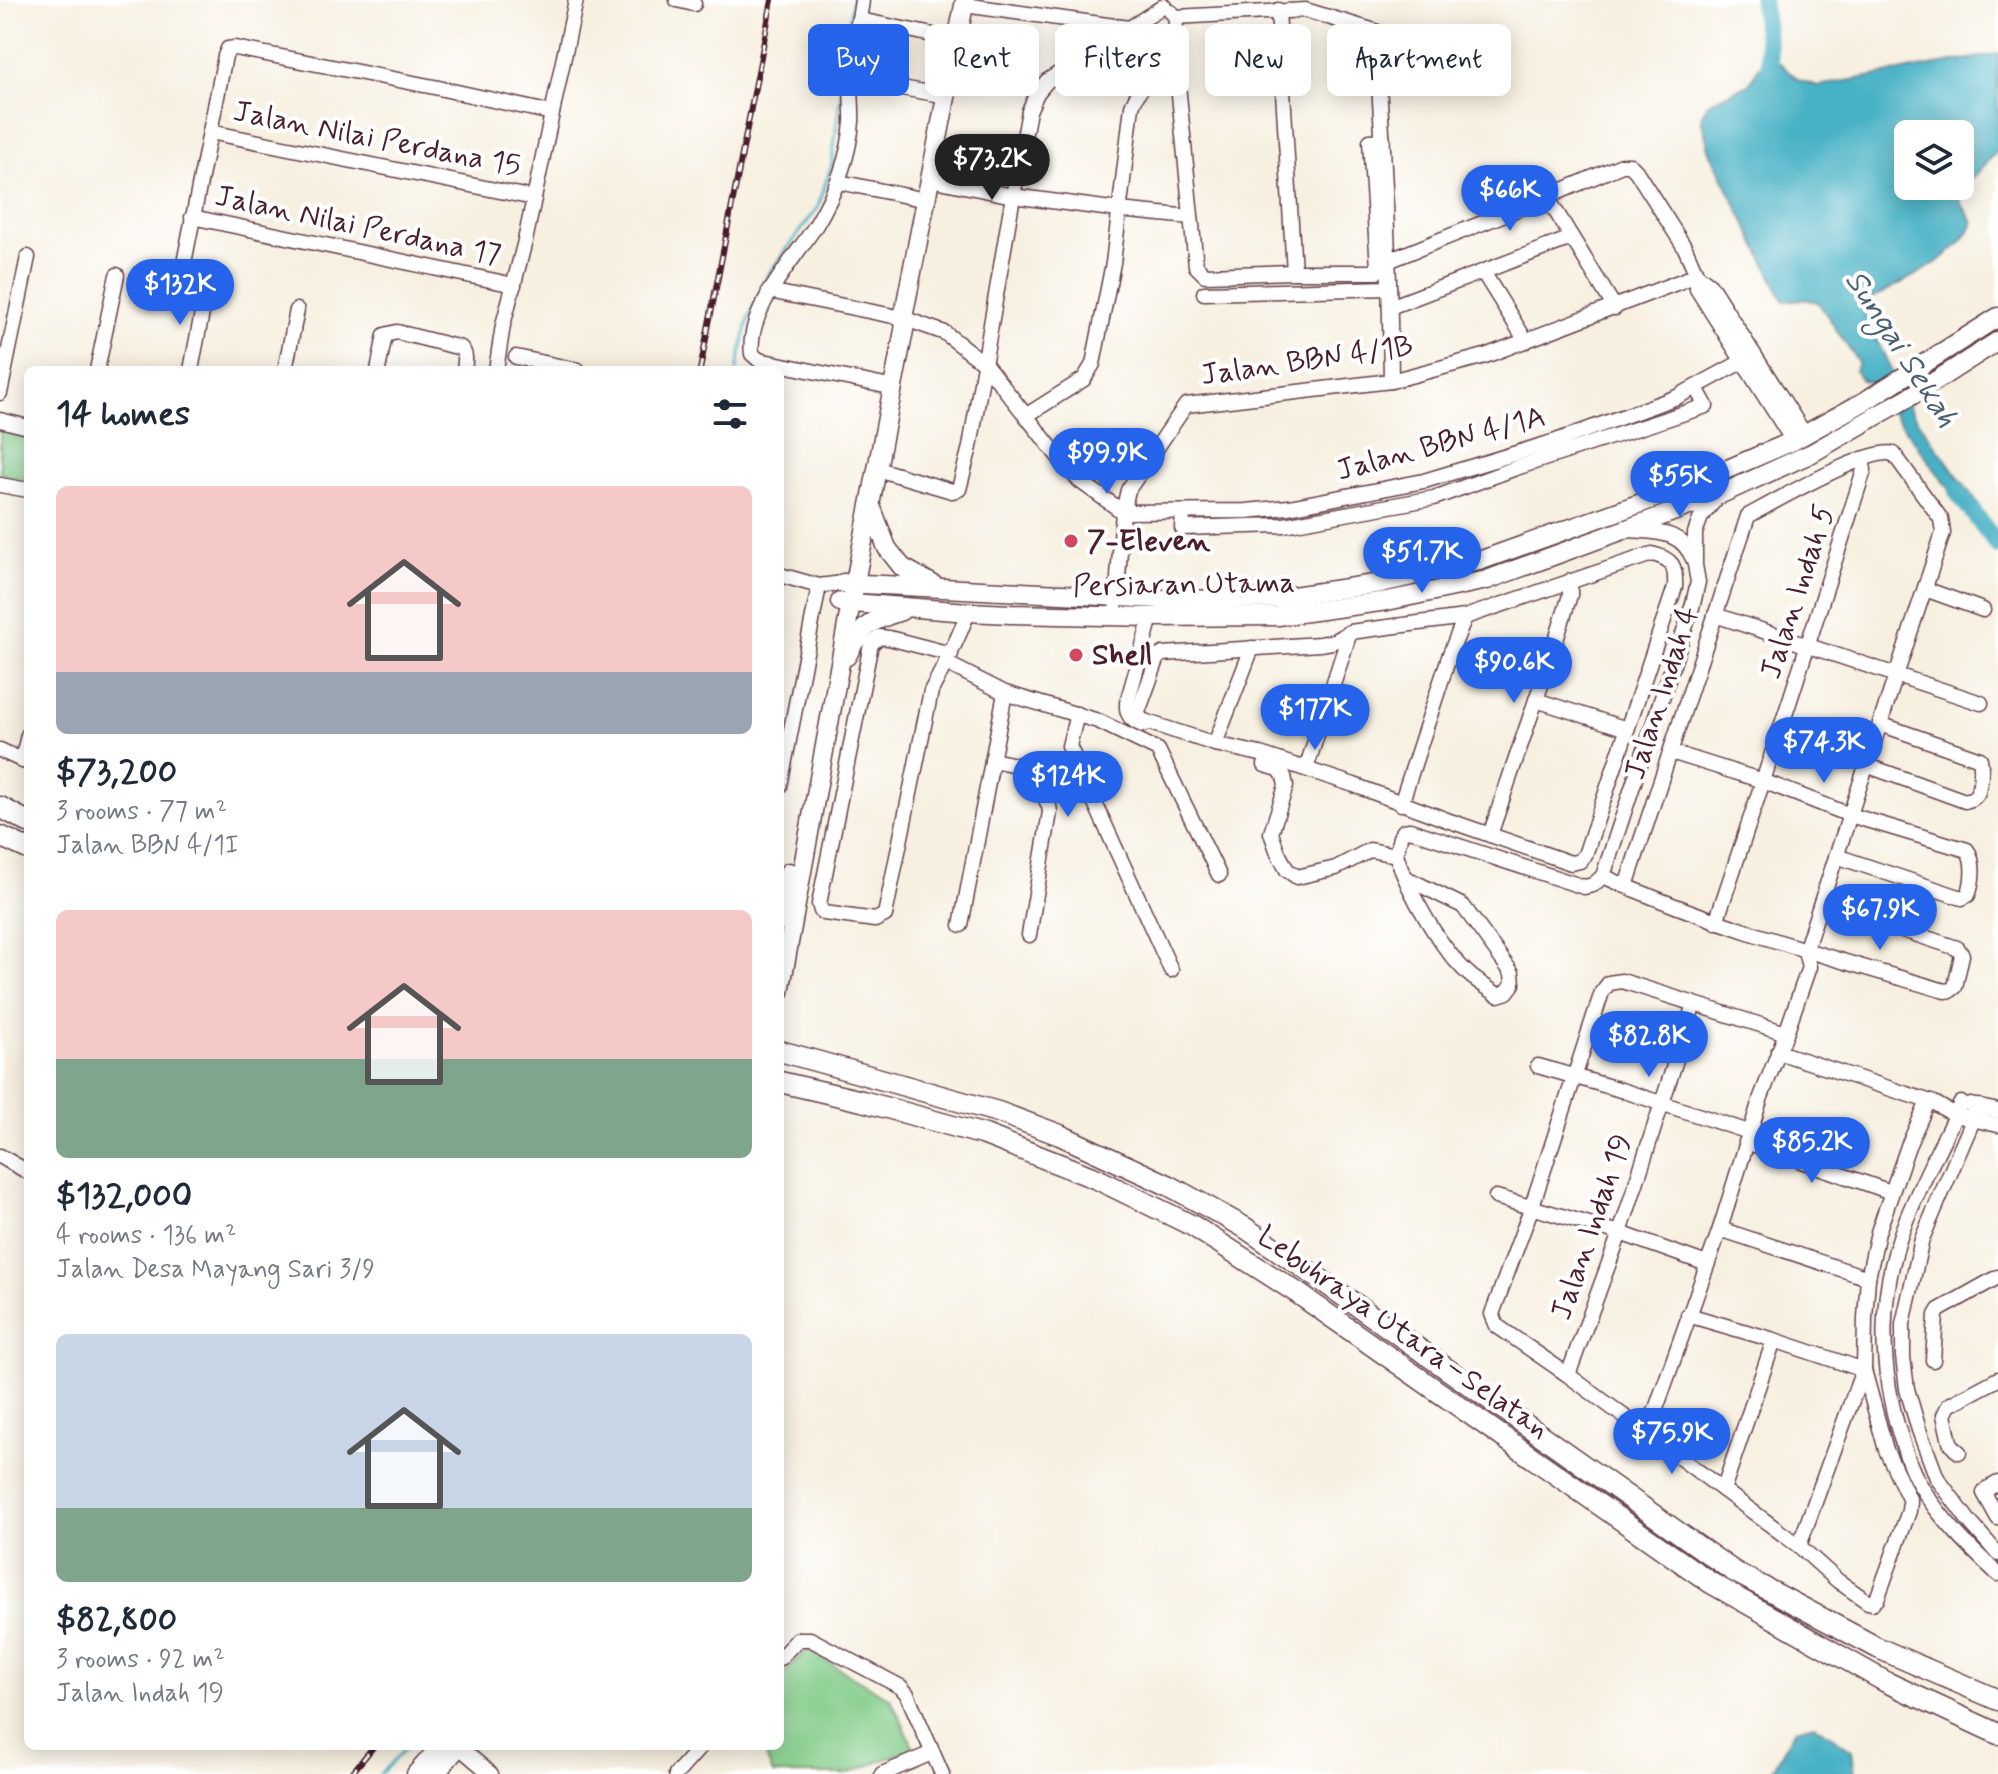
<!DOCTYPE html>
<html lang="en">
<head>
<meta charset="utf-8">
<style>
  :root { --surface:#fff; --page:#f6f6f7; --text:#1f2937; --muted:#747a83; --accent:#2563eb }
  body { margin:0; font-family:Mynerve,sans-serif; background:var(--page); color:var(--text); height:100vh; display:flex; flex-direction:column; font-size:30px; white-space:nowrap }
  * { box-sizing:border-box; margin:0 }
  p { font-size:26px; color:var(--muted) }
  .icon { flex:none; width:44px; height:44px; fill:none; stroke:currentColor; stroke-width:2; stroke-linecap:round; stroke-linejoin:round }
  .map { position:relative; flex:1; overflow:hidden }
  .sheet { position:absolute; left:24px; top:366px; width:760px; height:1384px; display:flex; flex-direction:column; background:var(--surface); border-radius:12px; box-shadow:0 4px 20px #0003 }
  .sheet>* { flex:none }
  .hud { position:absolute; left:808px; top:24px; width:760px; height:72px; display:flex; gap:16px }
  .controls { position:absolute; left:1894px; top:120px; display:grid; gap:16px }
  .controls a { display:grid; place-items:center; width:80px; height:80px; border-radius:12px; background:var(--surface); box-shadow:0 4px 20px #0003; font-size:40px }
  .price { position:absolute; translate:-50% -68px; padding:0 18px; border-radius:28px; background:var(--accent); color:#fff; font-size:26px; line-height:52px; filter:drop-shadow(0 2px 4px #0008) }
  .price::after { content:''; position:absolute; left:50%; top:48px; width:24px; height:18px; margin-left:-12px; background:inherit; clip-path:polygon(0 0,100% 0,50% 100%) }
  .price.selected { background:#222; color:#fff }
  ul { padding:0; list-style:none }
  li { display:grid; align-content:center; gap:16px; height:424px; padding:0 32px }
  li span { display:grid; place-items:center; height:248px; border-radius:12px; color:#555 }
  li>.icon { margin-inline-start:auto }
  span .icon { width:144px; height:144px; fill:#fffc; stroke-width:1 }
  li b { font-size:34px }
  h2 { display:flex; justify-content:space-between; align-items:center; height:96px; padding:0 32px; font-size:34px }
  .pill { padding:0 28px; border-radius:12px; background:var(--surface); box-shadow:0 4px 20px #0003; font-size:28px; line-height:72px }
  .pill.selected { background:var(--accent); color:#fff }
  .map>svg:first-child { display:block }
  .green { fill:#83cc89; stroke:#66765a; stroke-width:2 }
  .water { fill:#47b1c5; stroke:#486878; stroke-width:2; fill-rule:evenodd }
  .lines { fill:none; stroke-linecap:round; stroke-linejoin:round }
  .stream { stroke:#47b1c5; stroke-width:3 }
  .river { stroke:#47b1c5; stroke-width:18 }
  .minor-casing { stroke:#643e46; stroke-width:17 }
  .major-casing { stroke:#643e46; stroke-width:21 }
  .highway-casing { stroke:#643e46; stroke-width:23 }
  .minor { stroke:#fff; stroke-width:14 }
  .major { stroke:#fff; stroke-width:18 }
  .highway { stroke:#fff; stroke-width:20 }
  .rail-casing { stroke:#4a1f2b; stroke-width:6 }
  .rail { stroke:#fff; stroke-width:3; stroke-dasharray:9; stroke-linecap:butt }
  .poi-dot { fill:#d1495b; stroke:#fff; stroke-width:3 }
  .labels { text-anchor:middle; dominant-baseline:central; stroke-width:8; stroke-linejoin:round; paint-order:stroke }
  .street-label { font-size:30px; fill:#4a1f2b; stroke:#fff }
  .poi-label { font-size:30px; font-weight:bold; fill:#4a1f2b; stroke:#fff; text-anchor:start }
  .water-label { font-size:32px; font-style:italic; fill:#496170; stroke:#fff }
</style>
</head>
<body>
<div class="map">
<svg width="1998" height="1774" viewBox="0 0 1998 1774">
  <rect width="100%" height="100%" fill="#fff"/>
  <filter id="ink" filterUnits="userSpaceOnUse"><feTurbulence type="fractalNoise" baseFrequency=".0125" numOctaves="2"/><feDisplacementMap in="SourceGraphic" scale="16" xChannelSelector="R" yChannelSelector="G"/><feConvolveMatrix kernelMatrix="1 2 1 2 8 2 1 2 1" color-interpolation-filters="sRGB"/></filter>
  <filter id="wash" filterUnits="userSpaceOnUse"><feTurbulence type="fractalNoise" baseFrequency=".006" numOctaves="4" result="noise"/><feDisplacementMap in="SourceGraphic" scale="32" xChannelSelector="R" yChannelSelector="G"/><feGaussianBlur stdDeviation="1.8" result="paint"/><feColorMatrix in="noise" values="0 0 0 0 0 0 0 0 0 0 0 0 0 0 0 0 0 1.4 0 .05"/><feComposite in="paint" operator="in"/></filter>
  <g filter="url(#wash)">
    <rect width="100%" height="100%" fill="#f7f0e0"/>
    <!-- green -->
    <g class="green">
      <path d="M0,418L28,424V480L0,474Z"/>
      <path d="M807,1650L891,1699L914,1748L848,1774H773L762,1746H780V1677Z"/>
    </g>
    <!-- water -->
    <g class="water">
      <path d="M1998,54V150L1959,193L1961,203L1973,222C1962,257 1901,282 1871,299L1863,307L1865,316L1911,411L1980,507L1968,514L1870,382L1862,380L1855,371L1858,362L1818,302L1803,299L1784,301L1710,152L1701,117L1708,103L1749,84L1759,67L1780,63L1799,80L1818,86ZM1908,134H1960V186H1908Z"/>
      <path d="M1814,1724L1852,1750L1855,1774H1770L1795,1729Z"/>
    </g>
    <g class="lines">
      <!-- stream -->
      <g class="stream">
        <path d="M847,43L852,0"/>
        <path d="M737,370L749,317L767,276L818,207L832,163L844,67"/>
        <path d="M380,1774L408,1746"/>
      </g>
      <!-- river -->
      <g class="river">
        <path d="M1762,0L1770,66L1781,84"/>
        <path d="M1958,493L1998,545"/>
      </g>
    </g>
  </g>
  <g filter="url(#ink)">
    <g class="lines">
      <!-- minor casing -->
      <g class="minor-casing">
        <g id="minor">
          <path d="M677,0L694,4"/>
          <path d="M862,0C860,19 854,36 852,54C848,77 853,99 852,122C849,159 835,193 816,225C794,260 746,310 752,354L759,360L885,386"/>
          <path d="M964,5L1129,28"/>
          <path d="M1278,10L1294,272"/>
          <path d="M1171,12L1176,17L1305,10L1375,31C1384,147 1390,264 1391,381"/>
          <path d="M1176,17L1175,48L1177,75L1196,266L1205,275L1294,272H1376L1378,268L1370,141L1383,140"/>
          <path d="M860,20L957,40"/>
          <path d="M850,79L947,96"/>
          <path d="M210,132L534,198"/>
          <path d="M930,179L1013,196L1119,210L1191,217"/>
          <path d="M839,182L926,200"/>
          <path d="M1547,197L1615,308"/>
          <path d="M192,217L514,285"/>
          <path d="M185,258L225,56L228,49L235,48L434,87L552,113"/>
          <path d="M1388,261L1547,197L1622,165H1630L1636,171L1685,248L1697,275V289L1793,441"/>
          <path d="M1483,272L1526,341"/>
          <path d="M1697,275L1710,285L1805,435"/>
          <path d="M769,291L903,318L945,333L985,364L1068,469L1080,481L1123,512L1246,511L1289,507L1424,481L1553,442L1677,397L1754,355"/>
          <path d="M1204,293L1389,288"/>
          <path d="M1390,307L1571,238"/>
          <path d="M516,357L578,370"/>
          <path d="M97,370L117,275"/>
          <path d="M191,370L206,292"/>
          <path d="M285,370L297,310"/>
          <path d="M378,370L385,335L397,332L461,348C467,355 465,361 464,370"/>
          <path d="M496,370L503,325L525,241L576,0"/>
          <path d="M0,393L28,257"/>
          <path d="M1027,415L1084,379L1093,364L1113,263L1132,106C1143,79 1150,81 1177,75"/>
          <path d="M0,420L28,427"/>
          <path d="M877,469L952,491L959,489L970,447L1013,196L1029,111L1037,93L1047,81L1164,6"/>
          <path d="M0,485L28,490"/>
          <path d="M1183,512L1182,528L1284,525L1434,498L1516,468L1706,406L1696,388"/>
          <path d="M1628,530C1657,532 1682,530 1694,561"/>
          <path d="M780,575L819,586L843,583"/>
          <path d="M1925,589L1983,610"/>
          <path d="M1116,604L1123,512L1128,490L1186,405L1391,381L1485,356L1697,275"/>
          <path d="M1715,615L1981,703"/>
          <path d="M951,654L889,638L879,637L871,644L819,904L821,911L824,913L875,920L885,915L931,691C945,665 958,640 968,612"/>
          <path d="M946,663L1005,693L1098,721L1158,750L1219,875"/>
          <path d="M1536,700L1627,729"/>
          <path d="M1077,714L1069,746L1171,970"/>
          <path d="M1143,725C1131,721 1126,715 1127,703L1151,617"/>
          <path d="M1215,744L1252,648"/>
          <path d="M0,750L28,763"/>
          <path d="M1671,752L1763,781L1850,815L1967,850C1975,860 1973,883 1968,895L1962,898L1836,856"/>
          <path d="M992,760L1026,767L1032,770L1049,806L1050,812L1029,935"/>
          <path d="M22,761L28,735"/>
          <path d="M1265,765L1279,769L1284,776L1286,786L1271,833L1278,853L1287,870L1297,877L1336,868L1370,850L1396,855C1409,893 1441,951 1472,977C1480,983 1489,989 1498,995L1507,992L1513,984L1512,973L1463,906L1406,878"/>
          <path d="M1866,765L1965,801C1971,799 1974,799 1977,794C1981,785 1982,768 1980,759L1880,724"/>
          <path d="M1306,769L1350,632L1465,617L1652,554C1673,559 1676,566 1675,587L1585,855L1580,861L1571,863L1447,820L1354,785L1260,754L1215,744L1144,721L1139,717L1138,712L1158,657L1163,654L1320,644L1332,642L1350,632"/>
          <path d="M780,786L819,586"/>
          <path d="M1401,804L1450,654L1465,617"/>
          <path d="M1490,835L1553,650L1570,595V581"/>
          <path d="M1396,855L1400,837L1404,831L1410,830L1584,887L1593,885L1603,876L1693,604L1698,582L1695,565V533L1701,517L1719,495"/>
          <path d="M1603,876C1713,926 1829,957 1945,991L1951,990L1955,987L1962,955L1957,948L1821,903"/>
          <path d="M1626,886L1748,516C1774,502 1870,446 1894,454L1941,519L1943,533L1805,951"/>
          <path d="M1716,922L1788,706L1864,470L1862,459"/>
          <path d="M961,925L1005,693"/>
          <path d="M1786,1033L1622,981L1609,983L1602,992L1531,1209L1492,1314L1497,1326L1568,1375L1799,1546L1838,1581L1868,1602L1872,1603L1877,1599L1909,1511L1910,1501L1886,1450L1864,1370L1865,1318L1868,1278L1878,1232L1908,1146L1928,1102"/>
          <path d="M1778,1052L1934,1103L1955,1115L1998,1125"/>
          <path d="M1538,1066L1621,1090L1749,1132"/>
          <path d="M1961,1103C1943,1141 1923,1179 1907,1218C1878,1289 1878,1366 1901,1438C1906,1455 1912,1473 1922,1488C1942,1521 1970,1548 1998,1574"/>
          <path d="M1971,1105L1998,1111"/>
          <path d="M1979,1106L1922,1239L1903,1324V1357L1907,1389L1919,1430L1937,1478L1969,1521L1998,1554"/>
          <path d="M1746,1142L1891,1192"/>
          <path d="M0,1156L28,1172"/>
          <path d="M1496,1197L1620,1233L1707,1264"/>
          <path d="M1720,1229L1868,1278"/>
          <path d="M1688,1315L1774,1340L1864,1370"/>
          <path d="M1933,1360L1936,1315L1939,1310L1998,1277"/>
          <path d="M1568,1375L1620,1233L1694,1004"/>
          <path d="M1647,1434L1720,1229L1761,1097L1786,1033L1809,967L1805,951"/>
          <path d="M1959,1452L1955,1449L1950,1442L1944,1415L1949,1405L1998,1379"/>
          <path d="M1998,1483L1987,1489L1984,1493L1998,1518"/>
          <path d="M1723,1490L1774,1340"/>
          <path d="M1799,1546L1863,1370"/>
          <path d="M780,1658L798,1639H810L901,1687L907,1694L942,1774"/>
          <path d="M458,1746L491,1774"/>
          <path d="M676,1774L701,1746"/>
          <path d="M882,1774L932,1753"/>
        </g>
      </g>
      <!-- major casing -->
      <g class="major-casing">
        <g id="major">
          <path d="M871,506L887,548L902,567L934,585"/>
          <path d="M843,583L1180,600L1280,598L1381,583L1479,561L1686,487L1793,441L1865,401L1998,317"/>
          <path d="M840,602L968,612L1011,614L1151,617L1278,616L1387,601L1487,580L1719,495L1812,453L1918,392L1998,341"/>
          <path d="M847,656C862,625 868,622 901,611"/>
          <path d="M780,921L789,872"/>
          <path d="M780,992L851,603L905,325L903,318L965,0"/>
          <path d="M416,1774L441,1746"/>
          <path d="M435,1774L459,1746"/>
        </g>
      </g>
      <!-- highway casing -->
      <g class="highway-casing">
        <g id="highway">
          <path d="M0,807L28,822"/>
          <path d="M0,836L28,849"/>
          <path d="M780,1051L998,1112L1060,1135L1170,1186L1244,1227L1311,1273L1733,1571L1878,1648L1998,1700"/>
          <path d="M780,1082L862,1101L985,1135L1097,1179L1193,1226L1296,1292L1711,1583L1886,1682L1998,1734"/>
        </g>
      </g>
      <!-- minor -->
      <use href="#minor" class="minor"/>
      <!-- major -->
      <use href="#major" class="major"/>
      <!-- highway -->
      <use href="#highway" class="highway"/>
      <!-- rail casing -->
      <g class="rail-casing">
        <g id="rail">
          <path d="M700,370L772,0"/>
          <path d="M351,1774L374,1746"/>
        </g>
      </g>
      <!-- rail -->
      <use href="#rail" class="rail"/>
    </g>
  </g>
  <!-- markers -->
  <g class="poi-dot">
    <circle cx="1071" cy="541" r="8"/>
    <circle cx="1076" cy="655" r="8"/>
  </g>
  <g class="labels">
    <!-- street labels -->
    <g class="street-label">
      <text transform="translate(377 139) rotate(11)">Jalan Nilai Perdana 15</text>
      <text transform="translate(358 226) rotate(12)">Jalan Nilai Perdana 17</text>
      <text transform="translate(1307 361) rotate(-8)">Jalan BBN 4/1B</text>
      <text transform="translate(1441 444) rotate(-15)">Jalan BBN 4/1A</text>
      <text transform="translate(1184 585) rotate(-1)">Persiaran Utama</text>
      <text transform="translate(1798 592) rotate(-72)">Jalan Indah 5</text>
      <text transform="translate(1662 693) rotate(-72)">Jalan Indah 4</text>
      <text transform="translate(1592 1227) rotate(-71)">Jalan Indah 19</text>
      <text transform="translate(1403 1333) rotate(35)">Lebuhraya Utara–Selatan</text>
    </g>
    <!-- poi labels -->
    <g class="poi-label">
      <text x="1087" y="541">7-Eleven</text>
      <text x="1092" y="655">Shell</text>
    </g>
    <!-- water labels -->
    <g class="water-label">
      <text transform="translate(1901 349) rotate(57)">Sungai Sekah</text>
    </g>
  </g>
</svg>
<div class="controls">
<a><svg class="icon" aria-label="layers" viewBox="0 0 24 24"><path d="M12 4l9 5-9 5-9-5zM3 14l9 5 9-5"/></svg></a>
</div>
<b class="price selected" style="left:992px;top:202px">$73.2K</b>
<b class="price" style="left:1510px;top:233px">$66K</b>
<b class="price" style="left:180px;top:327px">$132K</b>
<b class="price" style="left:1107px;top:496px">$99.9K</b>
<b class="price" style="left:1680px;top:519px">$55K</b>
<b class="price" style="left:1422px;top:595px">$51.7K</b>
<b class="price" style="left:1514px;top:705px">$90.6K</b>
<b class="price" style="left:1315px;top:752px">$177K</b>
<b class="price" style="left:1824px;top:785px">$74.3K</b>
<b class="price" style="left:1068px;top:819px">$124K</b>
<b class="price" style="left:1880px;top:952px">$67.9K</b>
<b class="price" style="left:1649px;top:1079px">$82.8K</b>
<b class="price" style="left:1812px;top:1185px">$85.2K</b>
<b class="price" style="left:1672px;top:1476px">$75.9K</b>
<div class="hud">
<a class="pill selected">Buy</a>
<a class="pill">Rent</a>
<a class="pill">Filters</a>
<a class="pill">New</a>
<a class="pill">Apartment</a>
</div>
<section class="sheet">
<h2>14 homes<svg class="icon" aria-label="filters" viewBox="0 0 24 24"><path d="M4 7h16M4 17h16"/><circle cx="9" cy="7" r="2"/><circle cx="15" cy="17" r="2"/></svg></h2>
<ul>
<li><span style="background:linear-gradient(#f6c9c9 75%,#9aa5b1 0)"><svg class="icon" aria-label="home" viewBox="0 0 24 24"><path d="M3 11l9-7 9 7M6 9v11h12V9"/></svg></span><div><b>$73,200</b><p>3 rooms · 77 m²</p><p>Jalan BBN 4/1I</p></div></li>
<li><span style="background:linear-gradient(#f6c9c9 60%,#7fa58c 0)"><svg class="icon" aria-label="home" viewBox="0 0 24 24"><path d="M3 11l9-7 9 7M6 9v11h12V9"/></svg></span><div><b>$132,000</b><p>4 rooms · 136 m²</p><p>Jalan Desa Mayang Sari 3/9</p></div></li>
<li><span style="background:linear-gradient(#c9d6e8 70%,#7fa58c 0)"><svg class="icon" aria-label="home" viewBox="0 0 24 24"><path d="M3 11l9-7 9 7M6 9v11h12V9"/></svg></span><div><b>$82,800</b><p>3 rooms · 92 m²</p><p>Jalan Indah 19</p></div></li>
</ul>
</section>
</div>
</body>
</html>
